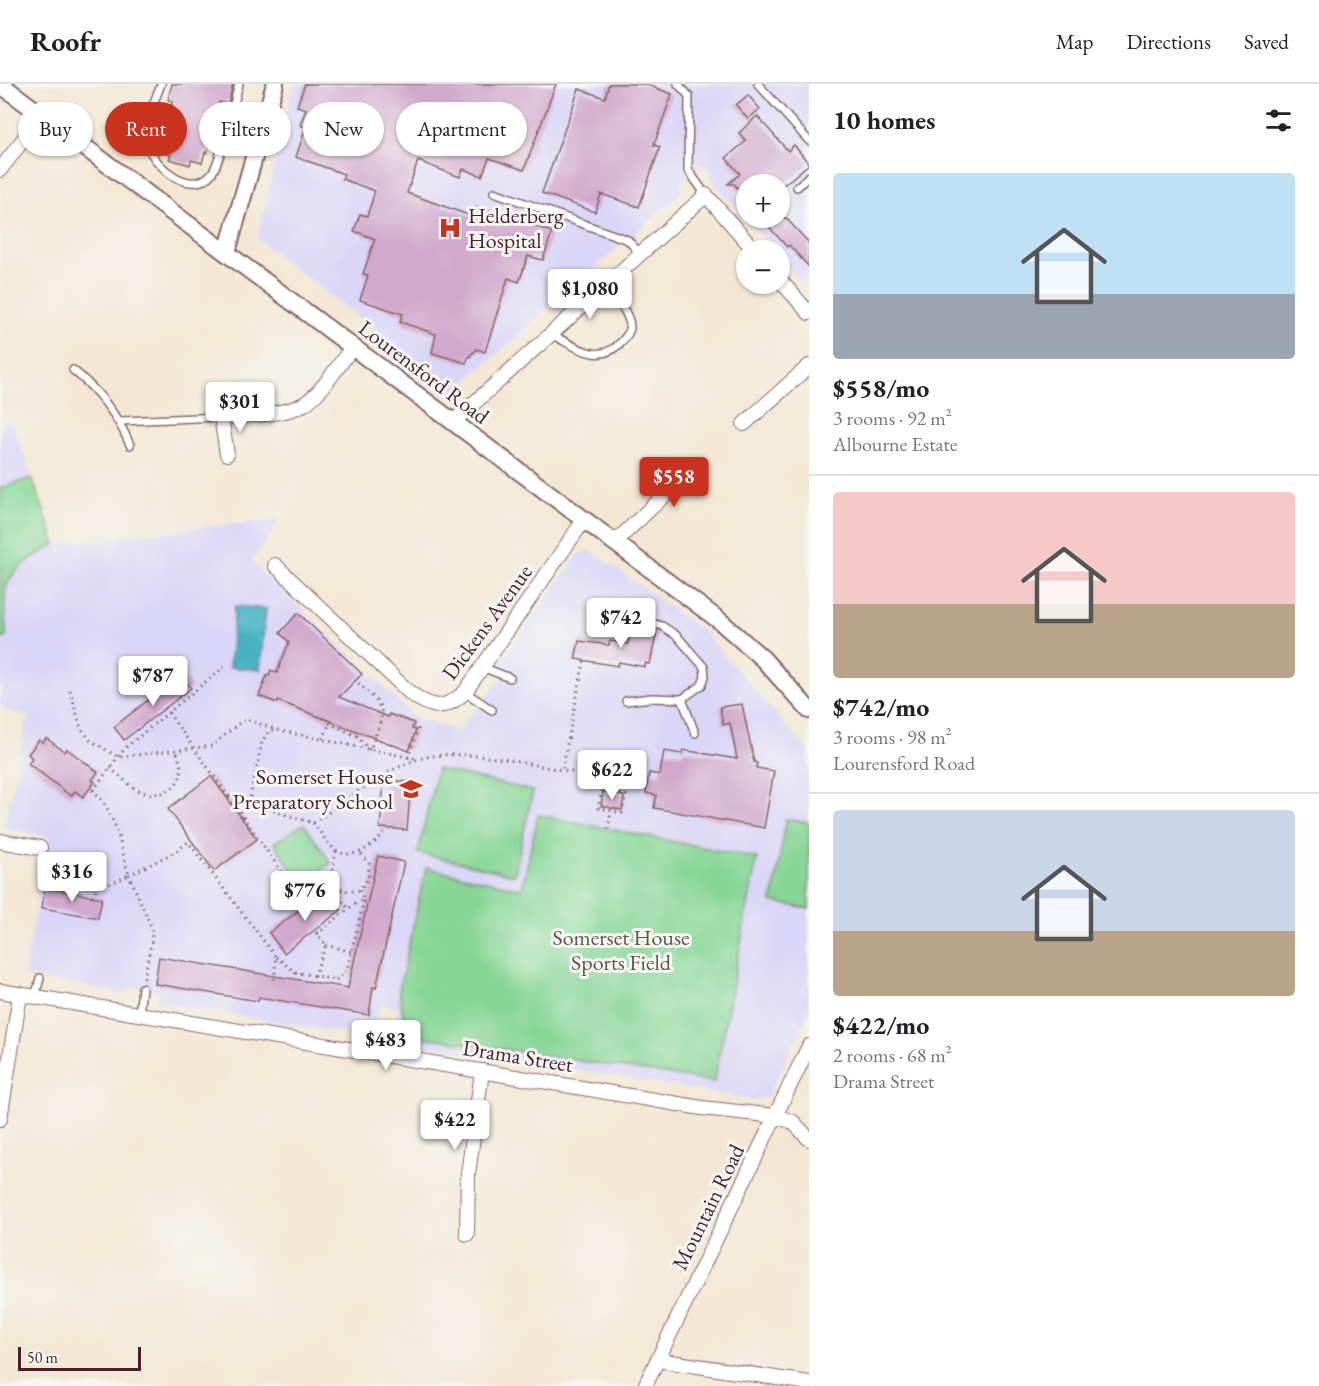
<!DOCTYPE html>
<html lang="en">
<head>
<meta charset="utf-8">
<style>
  :root { --surface:#fff; --page:#f2f2f2; --text:#202124; --muted:#757577; --line:#e0e0e0; --accent:#c8321e }
  body { margin:0; font-family:"EB Garamond",serif; background:var(--page); color:var(--text); height:100vh; display:flex; flex-direction:column; font-size:22px; white-space:nowrap }
  * { box-sizing:border-box; margin:0 }
  p { font-size:20px; color:var(--muted) }
  .icon { flex:none; width:33px; height:33px; fill:none; stroke:currentColor; stroke-width:2; stroke-linecap:round; stroke-linejoin:round }
  .map { position:relative; flex:1; overflow:hidden }
  .details { display:flex; flex-direction:column; background:var(--surface); width:510px }
  .details>* { flex:none }
  .top-card { position:absolute; left:18px; top:18px; width:570px; height:54px; display:flex; gap:12px }
  .controls { position:absolute; left:736px; top:90px; display:grid; gap:12px }
  .controls a { display:grid; place-items:center; width:54px; height:54px; border-radius:50%; background:var(--surface); box-shadow:0 2px 4px #0004; font-size:30px }
  .scale { position:absolute; left:18px; bottom:15px; width:123px; box-sizing:border-box; padding-left:6px; border:3px solid #4a1f2b; border-top:0; font-size:16px; line-height:21px; white-space:nowrap; color:#4a1f2b; -webkit-text-stroke:4px #f6f6f2; paint-order:stroke }
  .price { position:absolute; translate:-50% -51px; padding:0 14px; border-radius:6px; background:#fff; color:#222; font-size:20px; line-height:39px; filter:drop-shadow(0 2px 3px #0008) }
  .price::after { content:''; position:absolute; left:50%; top:36px; width:18px; height:14px; margin-left:-9px; background:inherit; clip-path:polygon(0 0,100% 0,50% 100%) }
  .price.on { background:var(--accent); color:#fff }
  ul { padding:0; list-style:none }
  li { display:grid; align-content:center; gap:12px; height:318px; padding:0 24px }
  li+li { border-top:2px solid var(--line) }
  li span { display:grid; place-items:center; height:186px; border-radius:6px; color:#555 }
  li>.icon { margin-inline-start:auto }
  span .icon { width:108px; height:108px; fill:#fffc; stroke-width:1 }
  li b { font-size:26px }
  h2 { display:flex; justify-content:space-between; align-items:center; height:72px; padding:0 24px; font-size:26px }
  .tag { padding:0 21px; border-radius:27px; background:var(--surface); box-shadow:0 2px 4px #0004; font-size:21px; line-height:54px }
  .tag.on { background:var(--accent); color:#fff }
  header { display:flex; align-items:center; gap:36px; box-sizing:border-box; height:84px; padding:0 30px; background:var(--surface); border-bottom:2px solid var(--line) }
  header strong { font-size:28px }
  nav { display:flex; gap:33px; margin-inline-start:auto; font-size:21px }
  main { display:flex; flex:1; min-height:0 }
  .map>svg:first-child { display:block }
  .built { fill:#dad6f7; fill-rule:evenodd }
  .green { fill:#87d696; stroke:#687a60; stroke-width:1.5 }
  .water { fill:#46b3c2; stroke:#486976; stroke-width:1.5 }
  .building { fill:#d1a9cc }
  .lines { fill:none; stroke-linecap:round; stroke-linejoin:round }
  .service-casing { stroke:#856566; stroke-width:10 }
  .minor-casing { stroke:#856566; stroke-width:16 }
  .tertiary-casing { stroke:#856566; stroke-width:20 }
  .path { stroke:#856566; stroke-width:3; stroke-dasharray:1.5 4.5; stroke-linecap:butt }
  .service { stroke:#fff; stroke-width:7 }
  .minor { stroke:#fff; stroke-width:14 }
  .tertiary { stroke:#fff; stroke-width:16 }
  .labels { text-anchor:middle; dominant-baseline:central; stroke-width:6; stroke-linejoin:round; paint-order:stroke }
  .poi-label { font-size:22px; fill:#4a1f2b; stroke:#f6f6f2; text-anchor:start }
  .street-label { font-size:22px; fill:#4a1f2b; stroke:#f6f6f2 }
  .park-label { font-size:22px; fill:#5c564b; stroke:#f6f6f2 }
</style>
</head>
<body>
<header>
<strong>Roofr</strong>
<nav><a>Map</a><a>Directions</a><a>Saved</a></nav>
</header>
<main>
<div class="map">
<svg width="809" height="1302" viewBox="0 0 809 1302">
  <rect width="100%" height="100%" fill="#f6f6f2"/>
  <filter id="ink" filterUnits="userSpaceOnUse"><feTurbulence type="fractalNoise" baseFrequency=".0167" numOctaves="2"/><feDisplacementMap in="SourceGraphic" scale="12" xChannelSelector="R" yChannelSelector="G"/><feConvolveMatrix kernelMatrix="1 2 1 2 8 2 1 2 1" color-interpolation-filters="sRGB"/></filter>
  <filter id="wash" filterUnits="userSpaceOnUse"><feTurbulence type="fractalNoise" baseFrequency=".008" numOctaves="4" result="noise"/><feDisplacementMap in="SourceGraphic" scale="24" xChannelSelector="R" yChannelSelector="G"/><feGaussianBlur stdDeviation="1.35" result="paint"/><feColorMatrix in="noise" values="0 0 0 0 0 0 0 0 0 0 0 0 0 0 0 0 0 1.4 0 .05"/><feComposite in="paint" operator="in"/></filter>
  <g filter="url(#wash)">
    <rect width="100%" height="100%" fill="#f3e7d3"/>
    <!-- built -->
    <g class="built">
      <path d="M293,0H809V191L801,198L780,174V166H773L716,101L710,87L701,79L680,98L682,108L454,307L257,155ZM747,100H780V134H747Z"/>
      <path d="M12,337L56,460L280,435L251,478L415,633L457,647L506,589L499,581L578,470L588,467L596,470L702,546L809,668V928L768,1013L755,1016L391,955L398,924L380,920L372,954L157,918L158,908L130,903L128,910L24,892L49,753L4,743L28,632L6,626L0,621V340Z"/>
    </g>
    <!-- green -->
    <g class="green">
      <path d="M32,394L56,460C38,470 15,481 7,501C3,513 6,540 6,553L2,555L0,554V404Z"/>
      <path d="M437,685L533,707L514,791L418,769Z"/>
      <path d="M538,731L757,774L714,998L406,950L399,906L426,784L522,805Z"/>
      <path d="M786,735L809,739V825L772,818Z"/>
      <path d="M304,740L331,779L301,799L274,759Z"/>
    </g>
    <!-- water -->
    <path class="water" d="M235,522L266,525L260,586L229,583Z"/>
    <g id="blocks">
      <!-- building -->
      <g class="building">
        <path d="M172,0H233L228,20L219,18L207,69L205,68L202,79L191,76L190,81L169,75L171,71L163,69L166,58L162,56L173,17L168,16Z"/>
        <path d="M305,0H556L524,86L489,74L482,92L463,85L460,93L418,77L407,109L474,133L477,123L552,148L543,176L528,172L519,198L508,194L485,268L476,265L474,269H472L470,273L469,272L466,279L432,269L436,250L400,238L403,230L360,216L368,191L363,190L375,155L354,147L360,130L367,132L375,107L342,95L344,90L296,73L306,43L300,41L306,25L297,22Z"/>
        <path d="M609,0H645L672,10L654,61L660,63L639,123L601,110L595,128L542,109L579,5L605,14Z"/>
        <path d="M748,11L760,25L748,35L736,21Z"/>
        <path d="M757,32L788,67L794,61L809,80L785,100H747V115L734,100H728L740,90L726,74L746,57L739,49Z"/>
        <path d="M761,134H786L809,159V183L789,161L787,163Z"/>
        <path d="M298,529L362,590L339,613L388,633L389,630L414,639L412,645L416,646L409,667L278,617L277,619L259,612L267,591L269,592L271,586L277,589L289,558L280,549Z"/>
        <path d="M631,540L657,546L650,580L646,579L645,583L619,578L618,582L575,575L579,557L609,561L610,557L628,560Z"/>
        <path d="M181,590L191,604L124,656L114,643Z"/>
        <path d="M742,620L754,678L757,679L756,684L774,687L764,744L654,724L656,711L646,709L649,689L660,691L664,667L682,670L683,666L737,675L730,639L723,641L720,623Z"/>
        <path d="M46,654L65,668L67,665L98,688L92,696L95,698L83,713L75,707L71,712L28,679L32,674L28,670L39,656L43,659Z"/>
        <path d="M211,692L257,755L214,787L168,725Z"/>
        <path d="M384,696L411,698L407,746L380,744Z"/>
        <path d="M603,708L624,712L622,726L601,722Z"/>
        <path d="M378,772L404,778L376,904L373,903L369,931L259,913L258,917L155,900L159,873L348,904Z"/>
        <path d="M45,804L102,814L98,834L42,824Z"/>
        <path d="M326,806L341,826L284,869L269,849Z"/>
      </g>
    </g>
  </g>
  <g filter="url(#ink)">
    <use href="#blocks" fill-opacity="0" stroke="#856566" stroke-width="1.5"/>
    <g class="lines">
      <!-- service casing -->
      <g class="service-casing">
        <g id="service">
          <path d="M161,0C156,14 144,39 145,53C148,78 190,116 212,89C221,77 234,18 239,0"/>
          <path d="M678,0L689,12L688,86L706,111"/>
          <path d="M758,0L809,57"/>
          <path d="M225,49L258,57"/>
          <path d="M797,103L809,92"/>
          <path d="M494,108L628,156L640,170"/>
          <path d="M551,250C574,262 600,283 622,257C626,253 631,247 630,241C628,227 614,212 607,200"/>
          <path d="M73,286C99,307 117,330 130,361"/>
          <path d="M120,337L221,333"/>
          <path d="M599,542L620,534L637,535L662,542L677,552L704,583L705,592L702,601L682,615L651,614L626,617"/>
          <path d="M482,583L510,594"/>
          <path d="M465,608L492,626"/>
          <path d="M682,615L695,649"/>
          <path d="M35,913L40,894"/>
          <path d="M139,930L142,904"/>
        </g>
      </g>
      <!-- minor casing -->
      <g class="minor-casing">
        <g id="minor">
          <path d="M0,86L42,31"/>
          <path d="M780,196L809,229"/>
          <path d="M453,338L706,111L754,166"/>
          <path d="M744,340L809,282"/>
          <path d="M227,370L221,333C246,331 283,332 304,320C322,309 340,279 353,262"/>
          <path d="M615,458L683,394"/>
          <path d="M275,481L410,609C432,625 444,627 465,608L584,436"/>
          <path d="M0,757L40,764"/>
          <path d="M0,907L702,1024L775,1032L793,1038L809,1055"/>
          <path d="M0,1035L20,911"/>
          <path d="M467,1150L468,1090L482,987"/>
          <path d="M658,1276L809,1299"/>
          <path d="M645,1302L809,962"/>
        </g>
      </g>
      <!-- tertiary casing -->
      <g class="tertiary-casing">
        <g id="tertiary">
          <path d="M0,0L720,537L763,575L809,626"/>
          <path d="M227,168L275,0"/>
        </g>
      </g>
      <!-- path -->
      <g class="path">
        <path d="M584,577L562,686L647,700"/>
        <path d="M70,606L81,644L90,656L118,673L212,662L238,640L246,635L277,646"/>
        <path d="M165,624L229,713"/>
        <path d="M329,639L357,652L370,666C386,623 389,628 355,596"/>
        <path d="M323,655L330,638"/>
        <path d="M408,674L419,643"/>
        <path d="M110,684C121,692 132,706 146,709C162,713 180,704 181,686C181,680 178,673 177,667"/>
        <path d="M93,706L125,664L224,583"/>
        <path d="M602,706L626,711L622,729L598,724Z"/>
        <path d="M613,708L616,695"/>
        <path d="M249,719L262,658L268,648L277,646L417,675"/>
        <path d="M313,739C320,747 326,758 334,765C350,779 379,761 385,745"/>
        <path d="M608,745L611,727"/>
        <path d="M336,767L331,796C341,806 346,809 360,806L368,794L369,779L360,769"/>
        <path d="M74,801C100,805 105,803 129,791C120,762 115,723 90,704"/>
        <path d="M92,812L97,804"/>
        <path d="M331,813L341,806V816L349,825"/>
        <path d="M306,822L229,713L313,739C345,718 380,688 416,676C456,662 520,679 562,686"/>
        <path d="M317,850L356,819L364,816"/>
        <path d="M326,861L352,868"/>
        <path d="M276,873L295,888L294,894"/>
        <path d="M295,888L336,896L347,886L364,816L360,806"/>
        <path d="M314,892L326,861L314,846"/>
        <path d="M144,894L152,856L151,842L129,791L175,768L188,758L276,873L274,900"/>
      </g>
      <!-- service -->
      <use href="#service" class="service"/>
      <!-- minor -->
      <use href="#minor" class="minor"/>
      <!-- tertiary -->
      <use href="#tertiary" class="tertiary"/>
    </g>
  </g>
  <!-- icons -->
  <defs>
    <g id="hospital-bare" transform="scale(1.8)"><path d="M-5-5h3v3.5h4V-5h3V5h-3V1.5h-4V5h-3Z" fill="#c8321e" stroke="#f6f6f2" stroke-width="2.5" paint-order="stroke"/></g>
    <g id="school-bare" transform="scale(1.8)"><path d="M0-5L7-2L0 1L-7-2ZM-4 1L0 2.5L4 1V4Q0 6-4 4Z" fill="#c8321e" stroke="#f6f6f2" stroke-width="2.5" paint-order="stroke"/></g>
  </defs>
  <g fill-rule="evenodd">
    <use href="#hospital-bare" x="450" y="144"/>
    <use href="#school-bare" x="411" y="705"/>
  </g>
  <g class="labels">
    <!-- poi labels -->
    <g class="poi-label">
      <text x="468" y="131">Helderberg<tspan x="468" dy="25">Hospital</tspan></text>
      <text x="393" y="692" text-anchor="end">Somerset House<tspan x="393" dy="25">Preparatory School</tspan></text>
    </g>
    <!-- street labels -->
    <g class="street-label">
      <text transform="translate(424 288) rotate(37)">Lourensford Road</text>
      <text transform="translate(487 538) rotate(-54)">Dickens Avenue</text>
      <text transform="translate(518 972) rotate(9)">Drama Street</text>
      <text transform="translate(708 1123) rotate(-64)">Mountain Road</text>
    </g>
    <!-- park labels -->
    <g class="park-label">
      <text x="621" y="853">Somerset House<tspan x="621" dy="25">Sports Field</tspan></text>
    </g>
  </g>
</svg>
<div class="controls">
<a>+</a>
<a>−</a>
</div>
<div class="scale">50 m</div>
<b class="price" style="left:590px;top:236px">$1,080</b>
<b class="price" style="left:240px;top:349px">$301</b>
<b class="price on" style="left:674px;top:424px">$558</b>
<b class="price" style="left:621px;top:565px">$742</b>
<b class="price" style="left:153px;top:623px">$787</b>
<b class="price" style="left:612px;top:717px">$622</b>
<b class="price" style="left:72px;top:819px">$316</b>
<b class="price" style="left:305px;top:838px">$776</b>
<b class="price" style="left:386px;top:987px">$483</b>
<b class="price" style="left:455px;top:1067px">$422</b>
<div class="top-card">
<a class="tag">Buy</a>
<a class="tag on">Rent</a>
<a class="tag">Filters</a>
<a class="tag">New</a>
<a class="tag">Apartment</a>
</div>
</div>
<section class="details">
<h2>10 homes<svg class="icon" aria-label="filters" viewBox="0 0 24 24"><path d="M4 7h16M4 17h16"/><circle cx="9" cy="7" r="2"/><circle cx="15" cy="17" r="2"/></svg></h2>
<ul>
<li><span style="background:linear-gradient(#bfe0f5 65%,#9aa5b1 0)"><svg class="icon" aria-label="home" viewBox="0 0 24 24"><path d="M3 11l9-7 9 7M6 9v11h12V9"/></svg></span><div><b>$558/mo</b><p>3 rooms · 92 m²</p><p>Albourne Estate</p></div></li>
<li><span style="background:linear-gradient(#f6c9c9 60%,#b9a48a 0)"><svg class="icon" aria-label="home" viewBox="0 0 24 24"><path d="M3 11l9-7 9 7M6 9v11h12V9"/></svg></span><div><b>$742/mo</b><p>3 rooms · 98 m²</p><p>Lourensford Road</p></div></li>
<li><span style="background:linear-gradient(#c9d6e8 65%,#b9a48a 0)"><svg class="icon" aria-label="home" viewBox="0 0 24 24"><path d="M3 11l9-7 9 7M6 9v11h12V9"/></svg></span><div><b>$422/mo</b><p>2 rooms · 68 m²</p><p>Drama Street</p></div></li>
</ul>
</section>
</main>
</body>
</html>
